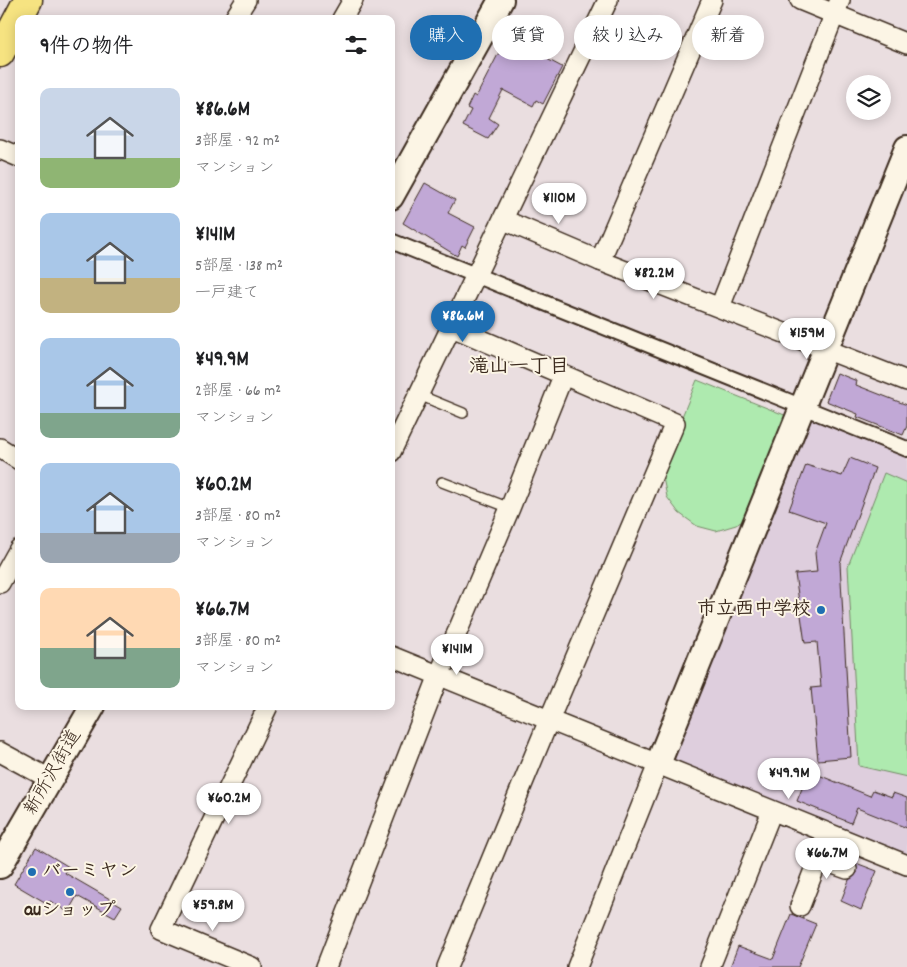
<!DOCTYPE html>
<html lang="ja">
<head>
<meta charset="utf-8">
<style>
  :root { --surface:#fff; --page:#f2f2f2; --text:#202124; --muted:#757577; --accent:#1f6fb2 }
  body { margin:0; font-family:Dekko,"Klee One",sans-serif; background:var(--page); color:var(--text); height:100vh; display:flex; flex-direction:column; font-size:19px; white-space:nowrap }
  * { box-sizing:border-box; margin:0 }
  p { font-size:16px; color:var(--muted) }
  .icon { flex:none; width:28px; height:28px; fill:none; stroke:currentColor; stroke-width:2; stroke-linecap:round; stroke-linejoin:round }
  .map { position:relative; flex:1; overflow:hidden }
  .side { position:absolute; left:15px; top:15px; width:380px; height:695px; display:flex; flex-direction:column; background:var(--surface); border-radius:10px; box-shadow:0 2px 12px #0003 }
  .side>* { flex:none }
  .hud { position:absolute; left:410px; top:15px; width:421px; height:45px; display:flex; gap:10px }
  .tools { position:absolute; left:846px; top:75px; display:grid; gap:10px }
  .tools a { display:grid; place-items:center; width:45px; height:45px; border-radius:50%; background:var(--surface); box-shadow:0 2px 12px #0003; font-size:25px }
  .price { position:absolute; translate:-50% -42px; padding:0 11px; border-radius:18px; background:#fff; color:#222; font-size:16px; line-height:32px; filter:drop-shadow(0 1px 2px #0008) }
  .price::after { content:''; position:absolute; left:50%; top:30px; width:15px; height:11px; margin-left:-8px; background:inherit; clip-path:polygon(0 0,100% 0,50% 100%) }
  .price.active { background:var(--accent); color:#fff }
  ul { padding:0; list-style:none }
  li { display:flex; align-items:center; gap:15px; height:125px; padding:0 25px }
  li span { display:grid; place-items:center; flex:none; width:140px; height:100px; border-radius:10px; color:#555 }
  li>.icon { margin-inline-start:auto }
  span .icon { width:60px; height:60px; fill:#fffc; stroke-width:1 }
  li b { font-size:21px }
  h2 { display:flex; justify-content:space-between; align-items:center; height:60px; padding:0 25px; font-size:21px }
  .pill { padding:0 18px; border-radius:22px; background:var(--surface); box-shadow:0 2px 12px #0003; font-size:18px; line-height:45px }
  .pill.active { background:var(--accent); color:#fff }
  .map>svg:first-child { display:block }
  .built { fill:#decedd }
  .green { fill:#aeeaaf; stroke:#748a66 }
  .building { fill:#c1a8d6; stroke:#3b2a1e }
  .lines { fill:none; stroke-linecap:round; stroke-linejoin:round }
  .service-casing { stroke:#3b2a1e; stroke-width:12 }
  .pedestrian-casing { stroke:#3b2a1e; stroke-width:18 }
  .minor-casing { stroke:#3b2a1e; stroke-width:22 }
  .tertiary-casing { stroke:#3b2a1e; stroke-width:28 }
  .primary-casing { stroke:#3b2a1e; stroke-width:31 }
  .service { stroke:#fcf5e5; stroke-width:9 }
  .pedestrian { stroke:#fcf5e5; stroke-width:14 }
  .minor { stroke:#fcf5e5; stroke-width:19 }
  .tertiary { stroke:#fcf5e5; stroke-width:24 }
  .primary { stroke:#f6e381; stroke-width:28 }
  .poi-dot { fill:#1f6fb2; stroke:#fcf5e5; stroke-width:2 }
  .labels { text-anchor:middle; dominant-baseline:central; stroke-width:4; stroke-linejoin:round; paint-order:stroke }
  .poi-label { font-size:19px; font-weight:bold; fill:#3b2a1e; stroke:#fcf5e5; text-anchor:end }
  .street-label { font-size:19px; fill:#3b2a1e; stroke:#fcf5e5 }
  .neighbourhood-label { font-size:20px; font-weight:bold; fill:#3b2a1e; stroke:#fcf5e5 }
</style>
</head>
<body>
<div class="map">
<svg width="907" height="967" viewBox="0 0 907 967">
  <rect width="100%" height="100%" fill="#eadee0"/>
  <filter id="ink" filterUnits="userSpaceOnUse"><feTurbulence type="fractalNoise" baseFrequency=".02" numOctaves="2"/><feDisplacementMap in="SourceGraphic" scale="10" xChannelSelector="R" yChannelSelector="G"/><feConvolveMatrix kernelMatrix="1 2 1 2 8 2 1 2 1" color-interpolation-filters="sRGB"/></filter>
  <g filter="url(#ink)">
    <!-- built -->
    <path class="built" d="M813,416L907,454V857L671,766Z"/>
    <!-- green -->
    <g class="green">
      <path d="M697,380L792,418L754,514L736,525L716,531L697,526L679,513L667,497L661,468Z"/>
      <path d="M884,473L907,483V777L859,766L848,566Z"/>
    </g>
    <!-- building -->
    <g class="building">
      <path d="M508,35L520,42L519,44L562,67L543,104L536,100L533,106L503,90L489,118L498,124L488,139L463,126L471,110L467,108L473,95L476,97Z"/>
      <path d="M425,183L455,200L448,213L475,227L465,247L462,245L457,256L403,223Z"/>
      <path d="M837,373L857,381L856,385L907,405V426L903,435L857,417L858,414L826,401Z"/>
      <path d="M850,458L875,468L840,563L851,757L818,760L811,688L821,687L817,642L805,643L795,574L817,572L815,553L826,523L789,510L806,465L842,476Z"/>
      <path d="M809,771L870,796L873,790L892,797L893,793L907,798V828L857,808L851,823L797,801Z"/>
      <path d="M36,847L69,867L65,873L122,906L115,917L77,896L68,912L50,901L48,904L14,884Z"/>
      <path d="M856,863L877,871L861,910L841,901L849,880L857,873Z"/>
      <path d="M791,914L816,924L798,967H730L738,946L773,959Z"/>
    </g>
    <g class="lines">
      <!-- service casing -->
      <g class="service-casing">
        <g id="service">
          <path d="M419,395L463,413"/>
          <path d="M442,482L510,508"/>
        </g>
      </g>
      <!-- pedestrian casing -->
      <g class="pedestrian-casing">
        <path id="pedestrian" d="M391,241L907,449"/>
      </g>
      <!-- minor casing -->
      <g class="minor-casing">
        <g id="minor">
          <path d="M800,0L907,44"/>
          <path d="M234,19L246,0"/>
          <path d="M342,19L353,0"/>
          <path d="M0,149L19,157"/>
          <path d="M504,220L600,261L907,381"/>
          <path d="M600,261L712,0"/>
          <path d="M720,307L840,0"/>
          <path d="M0,448L19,460"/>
          <path d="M391,452L608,0"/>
          <path d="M0,583L19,549"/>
          <path d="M391,656L907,865"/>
          <path d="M0,752L50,779"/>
          <path d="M819,859L847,869"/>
          <path d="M800,906L828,834"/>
          <path d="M252,967L161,929L268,706"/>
          <path d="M326,967L439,675L510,508L563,376"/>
          <path d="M447,967L549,720L675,423L452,327"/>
          <path d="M577,967L658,764"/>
          <path d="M710,967L772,811"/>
        </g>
      </g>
      <!-- tertiary casing -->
      <g class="tertiary-casing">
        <g id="tertiary">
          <path d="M391,197L501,0"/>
          <path d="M658,764L907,148"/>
          <path d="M0,866L93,706"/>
        </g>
      </g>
      <!-- primary casing -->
      <g class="primary-casing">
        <path id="primary" d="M0,53L28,0"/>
      </g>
      <!-- service -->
      <use href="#service" class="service"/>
      <!-- pedestrian -->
      <use href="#pedestrian" class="pedestrian"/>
      <!-- minor -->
      <use href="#minor" class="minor"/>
      <!-- tertiary -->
      <use href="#tertiary" class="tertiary"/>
      <!-- primary -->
      <use href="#primary" class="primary"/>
    </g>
  </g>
  <!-- markers -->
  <g class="poi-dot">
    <circle cx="821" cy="610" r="5"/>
    <circle cx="32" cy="872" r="5"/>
    <circle cx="70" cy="892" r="5"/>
  </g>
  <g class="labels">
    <!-- poi labels -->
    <g class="poi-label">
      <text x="811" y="610">市立西中学校</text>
      <text x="42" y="872" text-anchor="start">バーミヤン</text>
      <text x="70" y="911" text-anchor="middle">auショップ</text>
    </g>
    <!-- street labels -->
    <g class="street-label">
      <text transform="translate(54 773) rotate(-60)">新所沢街道</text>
    </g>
    <!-- neighbourhood labels -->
    <g class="neighbourhood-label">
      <text x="519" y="368">滝山一丁目</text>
    </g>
  </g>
</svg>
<div class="tools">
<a><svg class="icon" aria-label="layers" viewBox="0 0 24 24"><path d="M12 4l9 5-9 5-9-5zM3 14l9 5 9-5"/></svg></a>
</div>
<b class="price" style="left:559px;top:225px">¥110M</b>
<b class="price" style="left:654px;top:300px">¥82.2M</b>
<b class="price active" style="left:463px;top:343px">¥86.6M</b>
<b class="price" style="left:807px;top:360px">¥159M</b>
<b class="price" style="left:457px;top:676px">¥141M</b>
<b class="price" style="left:789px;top:800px">¥49.9M</b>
<b class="price" style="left:229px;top:825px">¥60.2M</b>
<b class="price" style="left:827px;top:880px">¥66.7M</b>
<b class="price" style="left:213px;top:932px">¥59.8M</b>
<div class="hud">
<a class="pill active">購入</a>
<a class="pill">賃貸</a>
<a class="pill">絞り込み</a>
<a class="pill">新着</a>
</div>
<section class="side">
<h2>9件の物件<svg class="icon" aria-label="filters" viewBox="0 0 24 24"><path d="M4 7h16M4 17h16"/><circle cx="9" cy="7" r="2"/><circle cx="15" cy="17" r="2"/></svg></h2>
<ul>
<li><span style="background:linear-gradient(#c9d6e8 70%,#8fb573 0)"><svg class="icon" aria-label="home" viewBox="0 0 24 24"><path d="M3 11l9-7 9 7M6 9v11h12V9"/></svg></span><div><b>¥86.6M</b><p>3部屋 · 92 m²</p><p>マンション</p></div></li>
<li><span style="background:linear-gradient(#a9c7e8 65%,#c2b280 0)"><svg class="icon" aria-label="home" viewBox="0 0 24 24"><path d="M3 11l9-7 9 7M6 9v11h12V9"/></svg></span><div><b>¥141M</b><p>5部屋 · 138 m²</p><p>一戸建て</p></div></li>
<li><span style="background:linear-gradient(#a9c7e8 75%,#7fa58c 0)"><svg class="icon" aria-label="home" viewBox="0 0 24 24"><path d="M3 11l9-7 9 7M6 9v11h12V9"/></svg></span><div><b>¥49.9M</b><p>2部屋 · 66 m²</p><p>マンション</p></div></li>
<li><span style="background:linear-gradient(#a9c7e8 70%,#9aa5b1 0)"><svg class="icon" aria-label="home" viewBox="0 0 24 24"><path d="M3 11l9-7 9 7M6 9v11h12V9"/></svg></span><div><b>¥60.2M</b><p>3部屋 · 80 m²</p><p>マンション</p></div></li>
<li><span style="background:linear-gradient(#ffd9b3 60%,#7fa58c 0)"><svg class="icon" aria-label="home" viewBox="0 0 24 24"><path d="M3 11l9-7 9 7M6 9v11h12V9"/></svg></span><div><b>¥66.7M</b><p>3部屋 · 80 m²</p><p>マンション</p></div></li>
</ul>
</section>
</div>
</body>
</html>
